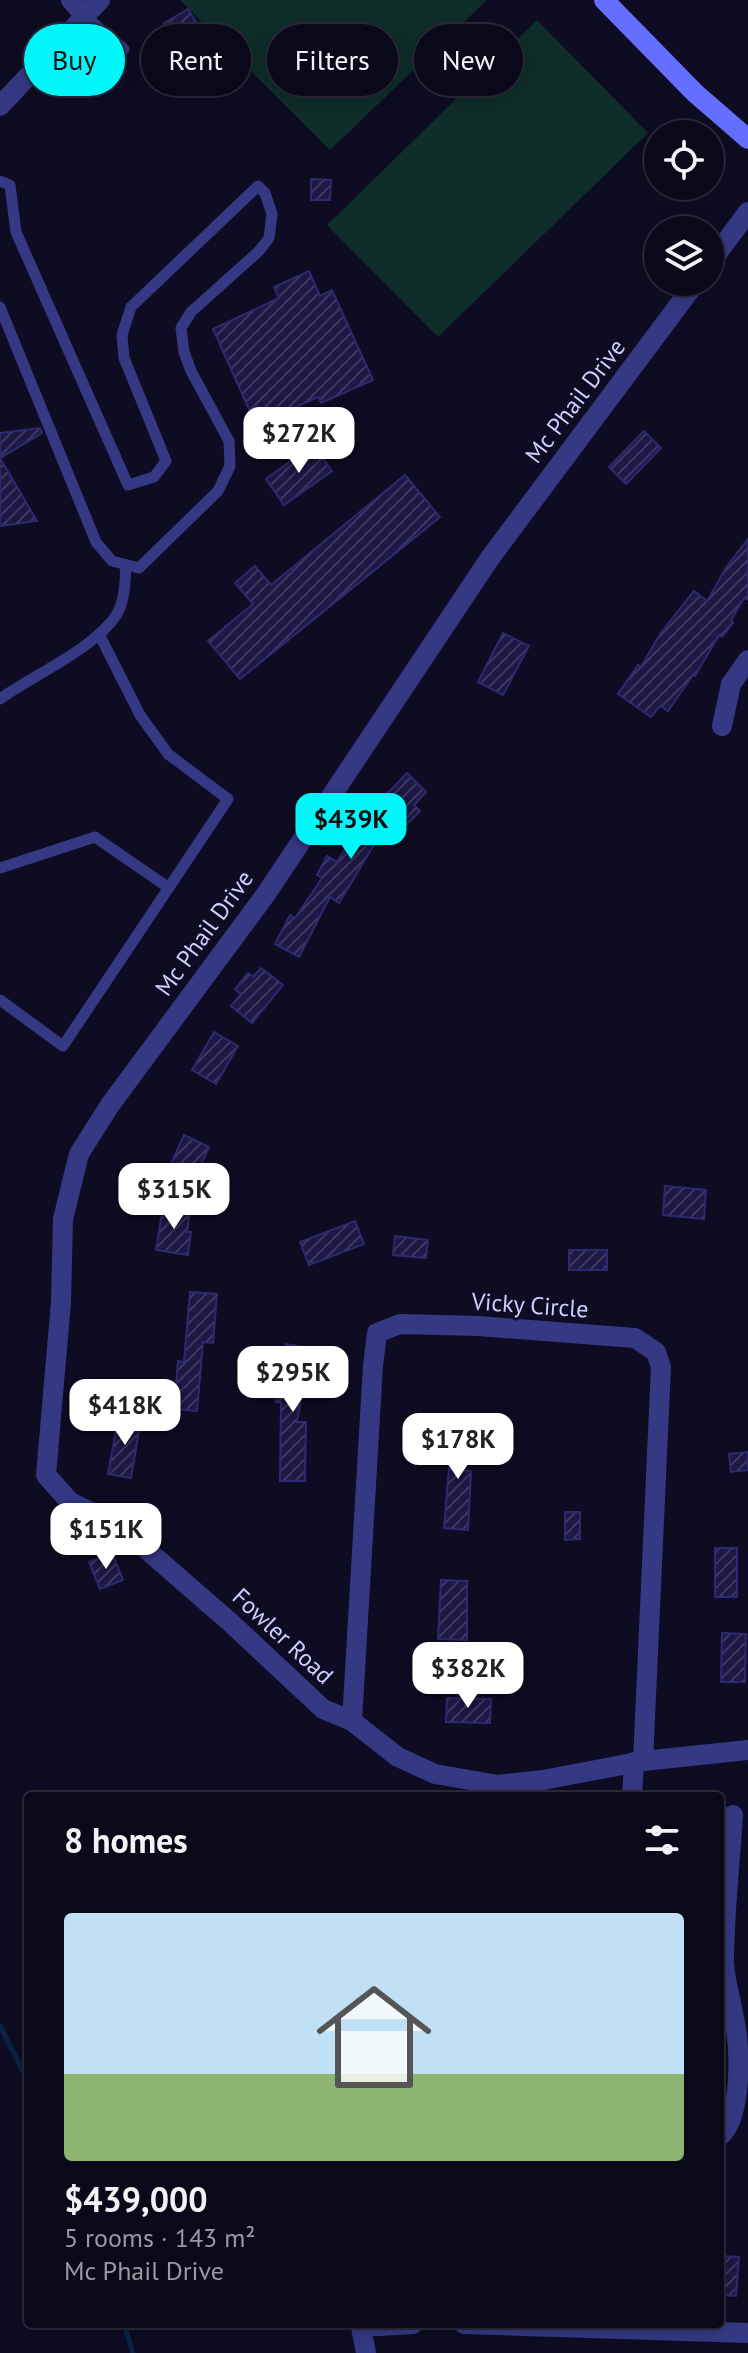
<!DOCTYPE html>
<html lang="en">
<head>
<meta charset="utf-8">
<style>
  :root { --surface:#0a091a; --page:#181727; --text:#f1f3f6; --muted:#999aa2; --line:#2a2a39; --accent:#00f6f9 }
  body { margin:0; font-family:"PT Sans",sans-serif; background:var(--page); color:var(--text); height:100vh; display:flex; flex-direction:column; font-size:30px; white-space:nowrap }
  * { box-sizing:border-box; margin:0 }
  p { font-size:26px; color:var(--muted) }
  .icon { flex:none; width:44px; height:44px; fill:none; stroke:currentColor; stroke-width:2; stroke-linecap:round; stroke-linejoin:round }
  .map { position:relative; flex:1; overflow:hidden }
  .drawer { position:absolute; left:24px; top:1792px; width:700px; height:536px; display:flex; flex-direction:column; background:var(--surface); border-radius:8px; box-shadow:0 4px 20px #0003,0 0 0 2px var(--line) }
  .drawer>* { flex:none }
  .hud { position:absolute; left:24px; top:24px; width:700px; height:72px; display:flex; gap:16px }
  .fabs { position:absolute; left:644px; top:120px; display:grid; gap:16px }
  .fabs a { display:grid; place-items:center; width:80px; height:80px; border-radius:50%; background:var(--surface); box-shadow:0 4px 20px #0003,0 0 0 2px var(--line); font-size:40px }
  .price { position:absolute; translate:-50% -68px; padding:0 18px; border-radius:16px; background:#fff; color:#222; font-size:26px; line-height:52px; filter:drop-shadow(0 2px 4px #0008) }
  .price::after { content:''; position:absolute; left:50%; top:48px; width:24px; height:18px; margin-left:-12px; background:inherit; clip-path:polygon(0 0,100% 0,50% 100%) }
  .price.on { background:var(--accent); color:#111 }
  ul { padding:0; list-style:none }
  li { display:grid; align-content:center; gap:16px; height:424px; padding:0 40px }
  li+li { border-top:2px solid var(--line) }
  li span { display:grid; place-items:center; height:248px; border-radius:8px; color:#555 }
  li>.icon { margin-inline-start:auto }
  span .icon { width:144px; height:144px; fill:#fffc; stroke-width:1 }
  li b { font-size:34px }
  h2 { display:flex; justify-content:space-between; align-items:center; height:96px; padding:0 40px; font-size:34px }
  .chip { padding:0 28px; border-radius:36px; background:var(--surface); box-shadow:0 4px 20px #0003,0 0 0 2px var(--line); font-size:28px; line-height:72px }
  .chip.on { background:var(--accent); color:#111 }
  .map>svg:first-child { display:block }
  .park { fill:#0f2d29 }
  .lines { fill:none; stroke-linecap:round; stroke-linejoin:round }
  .stream { stroke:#092445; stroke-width:5 }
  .building { fill:url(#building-hatch); stroke:#302971; stroke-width:2 }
  .lane { stroke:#353984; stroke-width:11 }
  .street { stroke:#353984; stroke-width:20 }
  .secondary { stroke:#656fff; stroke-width:20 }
  .labels { text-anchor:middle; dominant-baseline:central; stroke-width:6; stroke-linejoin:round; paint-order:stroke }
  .street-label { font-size:24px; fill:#cfceff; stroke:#0e0c22 }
</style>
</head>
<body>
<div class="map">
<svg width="748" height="2353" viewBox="0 0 748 2353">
  <defs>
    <pattern id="building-hatch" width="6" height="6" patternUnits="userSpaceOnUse" patternTransform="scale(2)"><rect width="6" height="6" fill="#1d1844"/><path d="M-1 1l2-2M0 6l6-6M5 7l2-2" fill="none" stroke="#3d3860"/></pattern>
  </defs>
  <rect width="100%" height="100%" fill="#0e0c22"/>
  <!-- park -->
  <g class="park">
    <path d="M180,0H487L330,150Z"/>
    <path d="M537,20L648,133L438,337L327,225Z"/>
  </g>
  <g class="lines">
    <!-- stream -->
    <g class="stream">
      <path d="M0,2026L28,2081"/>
      <path d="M124,2324L133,2353"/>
    </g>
  </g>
  <!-- building -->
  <g class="building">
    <path d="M188,9L227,72L203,86L164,23Z"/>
    <path d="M311,179L331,180L330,200H311Z"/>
    <path d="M309,271L320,296L332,290L373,380L321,403L318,397L256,425L213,329L279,298L274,287Z"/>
    <path d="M40,428L42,433L0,458V433Z"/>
    <path d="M644,431L661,448L626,484L609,467Z"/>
    <path d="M313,445L332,471L284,505L266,479Z"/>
    <path d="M0,458L37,521L0,526Z"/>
    <path d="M405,475L440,517L240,679L208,641L253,604L235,583L255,566L271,585Z"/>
    <path d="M748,539V600L744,598L731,620L733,623L722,637L719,635L695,676L693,675L668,711L660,706L651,717L618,694L638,665L641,667L660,634L694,591L707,601L727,566Z"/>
    <path d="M503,633L529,646L503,695L478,682Z"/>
    <path d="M407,773L426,792L414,805L420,811L405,826L399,820L390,829L386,825L339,903L330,897L299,957L275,944L290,915L295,918L322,878L317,875L327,856L337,862L364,818Z"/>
    <path d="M261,968L283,985L252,1023L231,1006L241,994L235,989L248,973L253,977Z"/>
    <path d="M214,1032L238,1046L216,1084L192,1070Z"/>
    <path d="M184,1135L209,1147L191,1186L166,1175Z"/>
    <path d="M665,1186L706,1190L704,1219L663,1215Z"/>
    <path d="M163,1206L190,1210L187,1232H191L188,1255L156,1250Z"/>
    <path d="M355,1221L364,1244L309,1265L300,1242Z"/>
    <path d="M395,1236L428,1240L426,1258L393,1255Z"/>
    <rect x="569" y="1250" width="38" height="20"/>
    <path d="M190,1292L217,1294L213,1343L203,1342L197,1411L174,1409L178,1361L184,1362Z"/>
    <path d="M286,1344L310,1348L297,1422H306L305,1481H280L281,1403L276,1402Z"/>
    <path d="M119,1415L141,1419L131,1478L108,1474Z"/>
    <path d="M453,1419L466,1420L464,1471H471L468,1530L444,1528Z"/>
    <path d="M748,1452V1470L731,1472L729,1454Z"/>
    <path d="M565,1512H580V1539L565,1540Z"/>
    <rect x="715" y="1548" width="22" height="49"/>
    <path d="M112,1553L123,1580L100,1589L89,1562Z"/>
    <path d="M441,1580L467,1581V1640L438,1639Z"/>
    <path d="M722,1633L746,1634L745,1682H721Z"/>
    <path d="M447,1698L491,1699L490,1723L446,1722Z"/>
    <path d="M720,2256L739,2257L736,2296L720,2295Z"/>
  </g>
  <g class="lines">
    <!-- lane -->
    <g class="lane">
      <path d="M85,16L124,49L105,70"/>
      <path d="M0,181L10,185L16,232L128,485L154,477L166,461L124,358L122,335L131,307L258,186L265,193L272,214L269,238L259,251L191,312L181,328L184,352L191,371L229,441L230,466L218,491L139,568L112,561L96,542L0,307"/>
      <path d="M0,699C33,675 96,648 117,614C125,600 125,581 126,565"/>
      <path d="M0,868L95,837L169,888"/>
      <path d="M0,1000L63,1046L228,799L168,754L140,715L99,634"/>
    </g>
    <!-- street -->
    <g class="street">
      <path d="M71,0L85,16"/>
      <path d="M0,106L100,0"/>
      <path d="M710,263L748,212"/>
      <path d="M696,282L490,558L266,894L110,1105L79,1154L63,1219L61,1302L46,1475L70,1502L117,1524L231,1623L323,1709L352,1721L398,1757L435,1774L498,1785L543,1780L643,1761L748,1750"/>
      <path d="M722,726L731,684L748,660"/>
      <path d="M352,1721L373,1366L377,1333L400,1324L478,1326L635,1338L656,1352L661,1367L643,1761"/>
      <path d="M632,1796L634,1762"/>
      <path d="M720,2136C743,2116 740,2046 734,2018C731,1999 725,1982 724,1963C724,1914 730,1864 733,1815"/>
      <path d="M464,2324L748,2333"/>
      <path d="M366,2353L361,2327L413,2324"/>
    </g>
    <!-- secondary -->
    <path class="secondary" d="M604,0L695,93L748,139"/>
  </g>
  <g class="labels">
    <!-- street labels -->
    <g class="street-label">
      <text transform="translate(575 401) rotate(-53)">Mc Phail Drive</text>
      <text transform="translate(204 933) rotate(-54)">Mc Phail Drive</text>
      <text transform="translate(530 1305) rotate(4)">Vicky Circle</text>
      <text transform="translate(283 1636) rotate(43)">Fowler Road</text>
    </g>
  </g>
</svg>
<div class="fabs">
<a><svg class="icon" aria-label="locate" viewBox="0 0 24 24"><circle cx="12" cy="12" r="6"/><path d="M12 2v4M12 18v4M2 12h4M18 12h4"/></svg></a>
<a><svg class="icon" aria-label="layers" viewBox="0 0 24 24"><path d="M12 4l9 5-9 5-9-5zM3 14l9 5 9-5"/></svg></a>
</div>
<b class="price" style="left:299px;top:475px">$272K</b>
<b class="price on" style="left:351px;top:861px">$439K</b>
<b class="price" style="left:174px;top:1231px">$315K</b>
<b class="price" style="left:293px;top:1414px">$295K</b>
<b class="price" style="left:125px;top:1447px">$418K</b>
<b class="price" style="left:458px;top:1481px">$178K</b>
<b class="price" style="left:106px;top:1571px">$151K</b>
<b class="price" style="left:468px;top:1710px">$382K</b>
<div class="hud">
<a class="chip on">Buy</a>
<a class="chip">Rent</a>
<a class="chip">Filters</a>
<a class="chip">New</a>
</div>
<section class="drawer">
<h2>8 homes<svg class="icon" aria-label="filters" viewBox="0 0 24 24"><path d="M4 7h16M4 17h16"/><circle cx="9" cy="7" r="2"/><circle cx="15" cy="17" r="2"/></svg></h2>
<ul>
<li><span style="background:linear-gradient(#bfe0f5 65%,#8fb573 0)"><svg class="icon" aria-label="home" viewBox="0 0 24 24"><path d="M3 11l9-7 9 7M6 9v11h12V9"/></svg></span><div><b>$439,000</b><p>5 rooms · 143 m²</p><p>Mc Phail Drive</p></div></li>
</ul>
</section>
</div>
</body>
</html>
